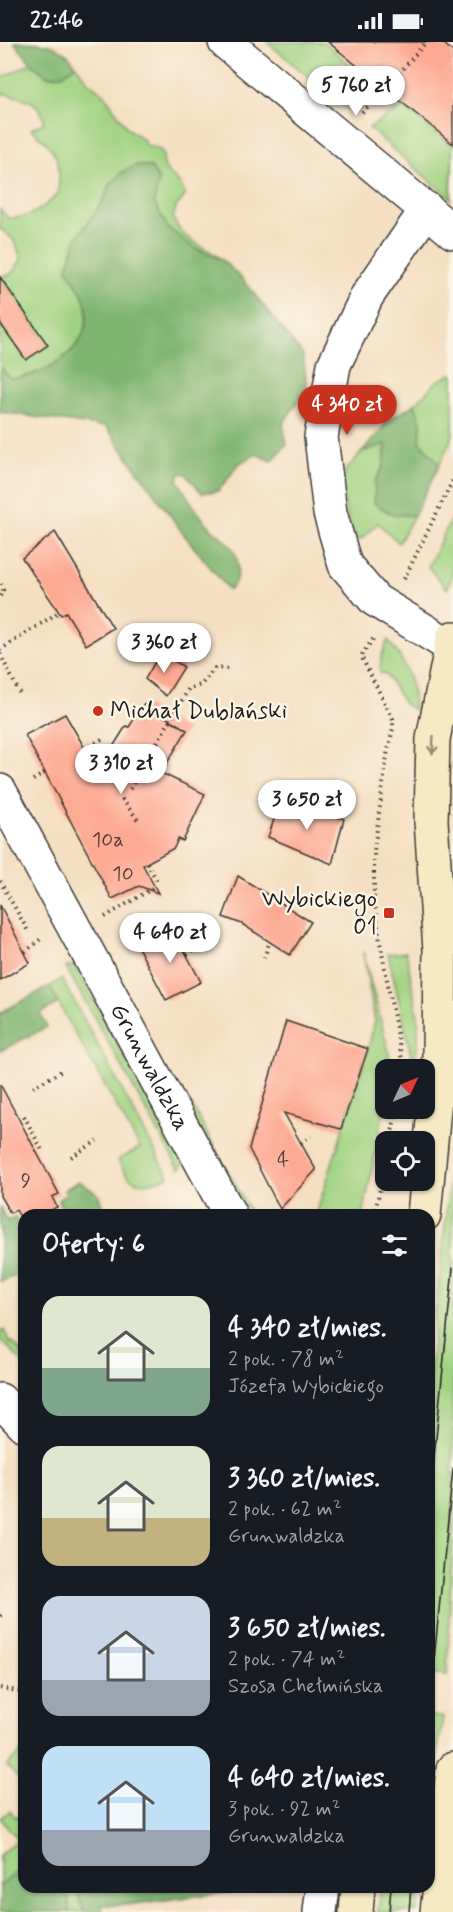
<!DOCTYPE html>
<html lang="pl">
<head>
<meta charset="utf-8">
<style>
  :root { --surface:#171b24; --page:#20242c; --text:#f1f3f6; --muted:#9ea1a6; --accent:#c8321e }
  body { margin:0; font-family:Mynerve,sans-serif; background:var(--page); color:var(--text); height:100vh; display:flex; flex-direction:column; font-size:22px; white-space:nowrap }
  * { box-sizing:border-box; margin:0 }
  p { font-size:20px; color:var(--muted) }
  .icon { flex:none; width:33px; height:33px; fill:none; stroke:currentColor; stroke-width:2; stroke-linecap:round; stroke-linejoin:round }
  .map { position:relative; flex:1; overflow:hidden }
  .drawer { position:absolute; left:18px; top:1167px; width:417px; height:684px; display:flex; flex-direction:column; background:var(--surface); border-radius:18px; box-shadow:0 2px 4px #0004 }
  .drawer>* { flex:none }
  .needle { width:39px; rotate:46deg }
  .tools { position:absolute; left:375px; top:1017px; display:grid; gap:12px }
  .tools a { display:grid; place-items:center; width:60px; height:60px; border-radius:12px; background:var(--surface); box-shadow:0 2px 4px #0004; font-size:30px }
  .price { position:absolute; translate:-50% -51px; padding:0 14px; border-radius:21px; background:#fff; color:#222; font-size:20px; line-height:39px; filter:drop-shadow(0 2px 3px #0008) }
  .price::after { content:''; position:absolute; left:50%; top:36px; width:18px; height:14px; margin-left:-9px; background:inherit; clip-path:polygon(0 0,100% 0,50% 100%) }
  .price.current { background:var(--accent); color:#fff }
  ul { padding:0; list-style:none }
  li { display:flex; align-items:center; gap:18px; height:150px; padding:0 24px }
  li span { display:grid; place-items:center; flex:none; width:168px; height:120px; border-radius:18px; color:#555 }
  li>.icon { margin-inline-start:auto }
  span .icon { width:72px; height:72px; fill:#fffc; stroke-width:1 }
  li b { font-size:26px }
  h2 { display:flex; justify-content:space-between; align-items:center; height:72px; padding:0 24px; font-size:26px }
  .status { display:flex; justify-content:space-between; align-items:center; height:42px; padding:0 30px; background:var(--surface); direction:ltr }
  .status svg { height:16px; fill:currentColor }
  .map>svg:first-child { display:block }
  .green { fill:#a1d383; stroke:#5e7850; stroke-width:1.5 }
  .forest { fill:#80b571; stroke:#4e6846; stroke-width:1.5 }
  .building { fill:#fda993 }
  .lines { fill:none; stroke-linecap:round; stroke-linejoin:round }
  .street-casing { stroke:#3d3935; stroke-width:36 }
  .secondary-casing { stroke:#3d3935; stroke-width:36 }
  .path { stroke:#3d3935; stroke-width:4; stroke-dasharray:1.5 4.5; stroke-linecap:butt }
  .street { stroke:#fff; stroke-width:33 }
  .secondary { stroke:#f7e9c3; stroke-width:33 }
  .tram { stroke:#1c1c1c; stroke-width:1.5 }
  .oneway { stroke:#948d78 }
  .poi-dot { fill:#c8321e; stroke:#fcf5e5; stroke-width:2 }
  .labels { text-anchor:middle; dominant-baseline:central; stroke-width:5; stroke-linejoin:round; paint-order:stroke }
  .number-label { font-size:21px; fill:#543f3a }
  .poi-label { font-size:24px; fill:#1c1c1c; stroke:#fcf5e5; text-anchor:start }
  .street-label { font-size:24px; fill:#1c1c1c; stroke:#fcf5e5 }
</style>
</head>
<body>
<div class="status"><b>22:46</b><svg viewBox="0 0 49 12"><path d="M0 12V9h3v3zM5 12V6h3v6zM10 12V3h3v9zM15 12V0h3v12zM26 1h20v11H26zM47 4h2v5h-2z"/></svg></div>
<div class="map">
<svg width="453" height="1870" viewBox="0 0 453 1870">
  <rect width="100%" height="100%" fill="#fcf5e5"/>
  <filter id="ink" filterUnits="userSpaceOnUse"><feTurbulence type="fractalNoise" baseFrequency=".0167" numOctaves="2"/><feDisplacementMap in="SourceGraphic" scale="12" xChannelSelector="R" yChannelSelector="G"/><feConvolveMatrix kernelMatrix="1 2 1 2 8 2 1 2 1" color-interpolation-filters="sRGB"/></filter>
  <filter id="wash" filterUnits="userSpaceOnUse"><feTurbulence type="fractalNoise" baseFrequency=".008" numOctaves="4" result="noise"/><feDisplacementMap in="SourceGraphic" scale="24" xChannelSelector="R" yChannelSelector="G"/><feGaussianBlur stdDeviation="1.35" result="paint"/><feColorMatrix in="noise" values="0 0 0 0 0 0 0 0 0 0 0 0 0 0 0 0 0 1.4 0 .05"/><feComposite in="paint" operator="in"/></filter>
  <g filter="url(#wash)">
    <rect width="100%" height="100%" fill="#f5dfc2"/>
    <!-- green -->
    <g class="green">
      <path d="M267,0H324L377,46L348,68Z"/>
      <path d="M31,21L47,34L62,33L76,23L88,40L103,51L128,87L143,97L146,103L159,107L163,111C162,140 181,131 185,154L176,165L173,176C183,200 203,202 221,217L195,206L168,186L154,160L110,143L102,161L77,195L67,226C72,237 82,248 85,259C97,304 49,333 11,337L0,325V281L26,318L48,303L0,235L11,232L21,218C17,202 14,195 0,187V167L8,176C32,176 42,167 58,152C62,116 57,110 31,87L44,81C42,58 24,56 5,52H0V37Z"/>
      <path d="M403,64L449,101L453,98L451,157L369,86Z"/>
      <path d="M451,332L453,333V393L440,422L420,400L421,380L415,362L436,340Z"/>
      <path d="M386,402L384,424L375,439L393,473H414L399,501L378,481L360,498L354,493L347,474L341,441L346,428L363,409Z"/>
      <path d="M453,473V532L447,547L428,525Z"/>
      <path d="M388,598C406,620 413,640 414,668L404,662L386,632L380,631L381,615Z"/>
      <path d="M363,910L389,1011L391,1027L386,1028L385,1062L363,1173H316L368,1007L375,979Z"/>
      <path d="M406,910L418,975V1001L413,1027L409,1002L388,912Z"/>
      <path d="M75,924L184,1122L179,1127L66,925Z"/>
      <path d="M62,937L169,1135C144,1143 131,1147 118,1118L140,1106L58,961L50,944Z"/>
      <path d="M185,1062H191L252,1173H246Z"/>
      <path d="M453,1103V1487L447,1633L429,1631V1340Z"/>
      <path d="M4,1288L10,1301L12,1300L24,1313V1322L0,1297V1290Z"/>
      <path d="M429,1674L443,1675L429,1764Z"/>
      <path d="M24,1707V1743L7,1724Z"/>
      <path d="M10,1769L16,1776L22,1770L24,1771V1828L18,1829L0,1844V1814L18,1797L0,1776Z"/>
      <path d="M66,1845H79L77,1849L84,1870H69V1849Z"/>
      <path d="M381,1845H419L417,1870H378Z"/>
    </g>
    <!-- forest -->
    <g class="forest">
      <path d="M14,0C42,0 61,0 76,23L62,33L47,34L31,21Z"/>
      <path d="M137,123L151,125L159,138L154,160L168,186L195,206L221,217L243,238L303,313L307,345L283,382L287,402L272,419L256,412L240,421L218,449L202,451L186,432L180,431L178,438C187,455 197,471 210,485C217,492 230,500 234,509C240,520 239,541 229,548L188,498L106,385L0,370V325L11,337C49,333 97,303 85,259C82,248 72,237 67,226L77,195L102,161L110,143L122,130Z"/>
      <path d="M415,362L421,380L420,400L440,422L414,473H393L374,461L375,439L384,424L386,402L363,409L389,378Z"/>
      <path d="M50,944L58,961L40,972L47,985L0,1009V971Z"/>
      <path d="M79,1139L99,1153L104,1173H55L63,1169L58,1158L66,1152L64,1148Z"/>
      <path d="M0,1165L7,1179L15,1175L22,1189L24,1188V1231L0,1240Z"/>
      <path d="M24,1828V1845H66L69,1849V1870H0V1844L18,1829Z"/>
      <path d="M79,1845H269L125,1863H102V1870H84L77,1849Z"/>
    </g>
    <g id="blocks">
      <!-- building -->
      <g class="building">
        <path d="M328,0H442L453,10V102Z"/>
        <path d="M0,235L48,303L26,318L0,281Z"/>
        <path d="M55,490L113,586L86,603L66,570L61,573L22,516Z"/>
        <path d="M165,613L184,625L166,654L145,637L155,620Z"/>
        <path d="M144,662L187,688L161,731L205,752L183,799L178,797L174,806L143,823L158,851L139,844L112,857L25,693L65,672L98,729L126,684L129,685Z"/>
        <path d="M280,760L344,777L332,822L268,795Z"/>
        <path d="M238,834L311,880L290,913L242,882L223,875Z"/>
        <path d="M0,863L30,921L0,938Z"/>
        <path d="M173,887L201,940L166,958L138,905Z"/>
        <path d="M286,979L368,1007L341,1087L284,1071L316,1128L280,1167L249,1107Z"/>
        <path d="M0,1042L59,1152L52,1155L57,1165L42,1173H24V1182L16,1168L10,1171L0,1154Z"/>
      </g>
    </g>
  </g>
  <g filter="url(#ink)">
    <use href="#blocks" fill-opacity="0" stroke="#3d3935" stroke-width="1.5"/>
    <g class="lines">
      <!-- street casing -->
      <g class="street-casing">
        <g id="street">
          <path d="M225,0L453,190"/>
          <path d="M427,167L367,254L334,323L321,395L330,471L345,523L375,558L450,604"/>
          <path id="s1" d="M0,749L230,1173"/>
          <path d="M0,1358L24,1383"/>
          <path d="M320,1870L323,1845"/>
        </g>
      </g>
      <!-- secondary casing -->
      <g class="secondary-casing">
        <g id="secondary">
          <path d="M424,1173L439,1015L440,908L431,779L433,697L453,596"/>
          <path d="M356,1870L358,1845"/>
          <path d="M437,1870L453,1727"/>
        </g>
      </g>
      <!-- path -->
      <g class="path">
        <path d="M452,0L453,1"/>
        <path d="M362,70L378,56L426,0"/>
        <path d="M404,537L453,438"/>
        <path d="M0,554L3,548L1,542"/>
        <path d="M373,597L361,614L393,677V686L387,713L374,809V856L380,900L402,1018"/>
        <path d="M0,608L59,570"/>
        <path d="M0,612L21,654"/>
        <path d="M85,707L102,697"/>
        <path d="M33,738L45,731"/>
        <path d="M130,747L189,646L201,643L215,626L231,627"/>
        <path d="M122,757L138,778"/>
        <path d="M147,821L157,839"/>
        <path d="M0,839L28,889"/>
        <path d="M105,875L153,846"/>
        <path d="M25,910L42,896"/>
        <path d="M187,913L197,905"/>
        <path d="M264,916L270,899"/>
        <path d="M33,1045L62,1029"/>
        <path d="M24,1074L42,1108"/>
        <path d="M390,1100L397,1066"/>
        <path d="M301,1101L311,1094"/>
        <path d="M71,1115L97,1099"/>
        <path d="M374,1173L386,1120"/>
        <path d="M0,1574L4,1570"/>
        <path d="M0,1646L24,1650"/>
        <path d="M429,1655H430"/>
      </g>
      <!-- street -->
      <use href="#street" class="street"/>
      <!-- secondary -->
      <use href="#secondary" class="secondary"/>
      <!-- tram -->
      <g class="tram">
        <path d="M429,1466L453,1226"/>
        <path d="M429,1668L453,1427"/>
        <path d="M389,1870L391,1845"/>
        <path d="M409,1870L411,1845"/>
      </g>
    </g>
    <!-- one-way arrows -->
    <defs><path id="oneway-shaft" d="M-6 0H5M1.5-3L5.5 0L1.5 3" fill="none" stroke-width="1.6" stroke-linecap="round" stroke-linejoin="round" transform="scale(1.5)"/></defs>
    <use class="oneway" href="#oneway-shaft" transform="translate(433 703) rotate(93)"/>
  </g>
  <!-- markers -->
  <g class="poi-dot">
    <circle cx="98" cy="669" r="6"/>
    <rect x="383" y="865" width="12" height="12" rx="3"/>
  </g>
  <g class="labels">
    <!-- number labels -->
    <g class="number-label">
      <text x="108" y="798">10a</text>
      <text x="123" y="832">10</text>
      <text x="283" y="1118">4</text>
      <text x="26" y="1139">9</text>
    </g>
    <!-- poi labels -->
    <g class="poi-label">
      <text x="110" y="669">Michał Dublański</text>
      <text x="377" y="857" text-anchor="end">Wybickiego<tspan x="377" dy="28">01</tspan></text>
    </g>
    <!-- street labels -->
    <g class="street-label">
      <text stroke="none"><textPath href="#s1" startOffset="314">Grunwaldzka</textPath></text>
    </g>
  </g>
</svg>
<div class="tools">
<a><svg class="needle" viewBox="-14 -14 28 28"><path d="M0-13l5 13h-10z" fill="#e53935"/><path d="M0 13l5-13h-10z" fill="#9ea1a6"/></svg></a>
<a><svg class="icon" aria-label="locate" viewBox="0 0 24 24"><circle cx="12" cy="12" r="6"/><path d="M12 2v4M12 18v4M2 12h4M18 12h4"/></svg></a>
</div>
<b class="price" style="left:356px;top:75px">5 760 zł</b>
<b class="price current" style="left:347px;top:394px">4 340 zł</b>
<b class="price" style="left:164px;top:632px">3 360 zł</b>
<b class="price" style="left:121px;top:753px">3 310 zł</b>
<b class="price" style="left:307px;top:789px">3 650 zł</b>
<b class="price" style="left:170px;top:922px">4 640 zł</b>
<section class="drawer">
<h2>Oferty: 6<svg class="icon" aria-label="filters" viewBox="0 0 24 24"><path d="M4 7h16M4 17h16"/><circle cx="9" cy="7" r="2"/><circle cx="15" cy="17" r="2"/></svg></h2>
<ul>
<li><span style="background:linear-gradient(#dfe7d0 60%,#7fa58c 0)"><svg class="icon" aria-label="home" viewBox="0 0 24 24"><path d="M3 11l9-7 9 7M6 9v11h12V9"/></svg></span><div><b>4 340 zł/mies.</b><p>2 pok. · 78 m²</p><p>Józefa Wybickiego</p></div></li>
<li><span style="background:linear-gradient(#dfe7d0 60%,#c2b280 0)"><svg class="icon" aria-label="home" viewBox="0 0 24 24"><path d="M3 11l9-7 9 7M6 9v11h12V9"/></svg></span><div><b>3 360 zł/mies.</b><p>2 pok. · 62 m²</p><p>Grunwaldzka</p></div></li>
<li><span style="background:linear-gradient(#c9d6e8 70%,#9aa5b1 0)"><svg class="icon" aria-label="home" viewBox="0 0 24 24"><path d="M3 11l9-7 9 7M6 9v11h12V9"/></svg></span><div><b>3 650 zł/mies.</b><p>2 pok. · 74 m²</p><p>Szosa Chełmińska</p></div></li>
<li><span style="background:linear-gradient(#bfe0f5 70%,#9aa5b1 0)"><svg class="icon" aria-label="home" viewBox="0 0 24 24"><path d="M3 11l9-7 9 7M6 9v11h12V9"/></svg></span><div><b>4 640 zł/mies.</b><p>3 pok. · 92 m²</p><p>Grunwaldzka</p></div></li>
</ul>
</section>
</div>
</body>
</html>
